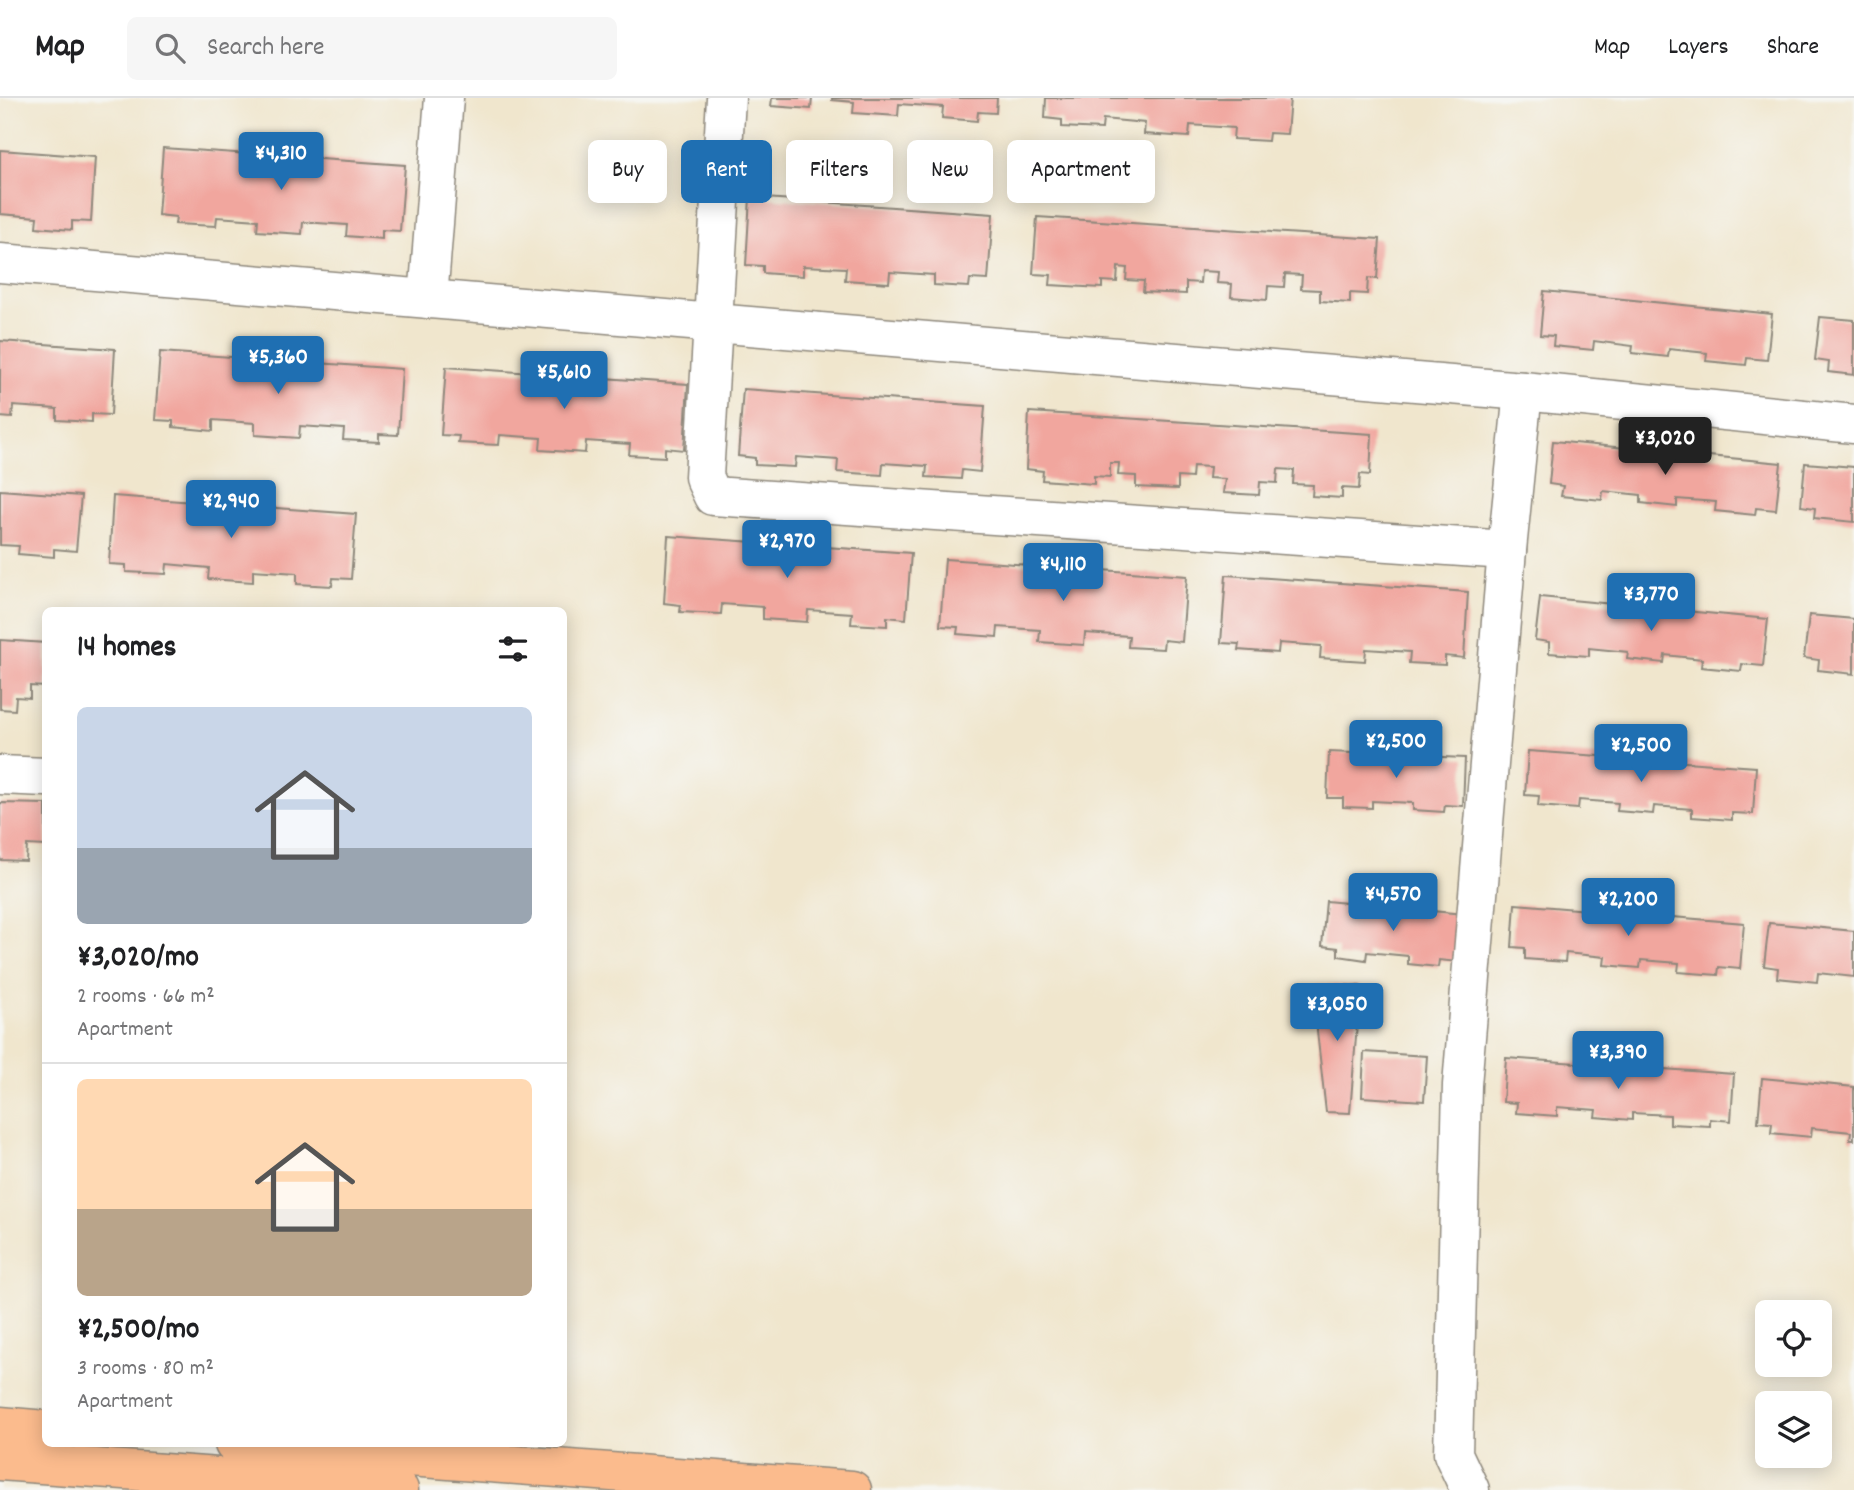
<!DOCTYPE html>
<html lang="en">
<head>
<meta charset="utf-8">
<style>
  :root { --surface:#fff; --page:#f6f6f6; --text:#202124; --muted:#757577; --line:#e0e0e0; --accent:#1f6fb2 }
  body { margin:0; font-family:Dekko,sans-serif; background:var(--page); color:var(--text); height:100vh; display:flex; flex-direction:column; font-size:26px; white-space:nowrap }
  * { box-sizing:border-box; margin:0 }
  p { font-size:23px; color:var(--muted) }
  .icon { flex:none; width:38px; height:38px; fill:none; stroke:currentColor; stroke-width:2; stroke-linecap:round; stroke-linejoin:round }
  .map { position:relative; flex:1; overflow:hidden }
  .panel { position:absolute; left:42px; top:509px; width:525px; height:840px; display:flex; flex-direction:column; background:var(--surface); border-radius:10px; box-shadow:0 4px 18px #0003 }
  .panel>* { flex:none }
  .top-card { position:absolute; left:588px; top:42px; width:665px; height:63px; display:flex; gap:14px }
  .controls { position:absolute; left:1755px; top:1202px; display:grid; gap:14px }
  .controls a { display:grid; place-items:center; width:77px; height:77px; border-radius:10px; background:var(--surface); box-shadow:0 4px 18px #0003; font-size:35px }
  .price { position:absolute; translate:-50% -60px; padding:0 16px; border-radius:7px; background:var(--accent); color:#fff; font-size:23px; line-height:46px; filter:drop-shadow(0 2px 4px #0008) }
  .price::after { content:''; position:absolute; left:50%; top:42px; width:21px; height:16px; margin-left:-10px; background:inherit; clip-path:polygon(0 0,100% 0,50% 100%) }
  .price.current { background:#222; color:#fff }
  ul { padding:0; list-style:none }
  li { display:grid; align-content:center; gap:14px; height:371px; padding:0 35px }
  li+li { border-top:2px solid var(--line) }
  li span { display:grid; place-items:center; height:217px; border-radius:10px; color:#555 }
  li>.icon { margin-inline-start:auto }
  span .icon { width:126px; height:126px; fill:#fffc; stroke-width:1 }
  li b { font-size:30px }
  h2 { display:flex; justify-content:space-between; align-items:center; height:84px; padding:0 35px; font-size:30px }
  .tag { padding:0 24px; border-radius:10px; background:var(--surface); box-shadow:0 4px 18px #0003; font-size:24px; line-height:63px }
  .tag.current { background:var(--accent); color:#fff }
  header { display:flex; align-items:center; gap:42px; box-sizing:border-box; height:98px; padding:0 35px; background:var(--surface); border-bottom:2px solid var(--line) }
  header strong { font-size:33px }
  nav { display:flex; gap:38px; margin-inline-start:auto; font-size:24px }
  .search { width:490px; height:63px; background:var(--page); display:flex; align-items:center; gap:18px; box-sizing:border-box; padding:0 24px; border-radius:10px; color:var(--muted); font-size:26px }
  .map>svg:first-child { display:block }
  .building { fill:#f1a69e }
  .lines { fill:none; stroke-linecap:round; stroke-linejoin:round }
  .minor-casing { stroke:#8e887c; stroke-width:41 }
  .major-casing { stroke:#8e887c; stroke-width:41 }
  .minor { stroke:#fff; stroke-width:38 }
  .major { stroke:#fbbb8d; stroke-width:38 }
</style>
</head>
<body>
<header>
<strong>Map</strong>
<div class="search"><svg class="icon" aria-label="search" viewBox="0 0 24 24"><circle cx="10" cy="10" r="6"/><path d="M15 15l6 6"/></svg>Search here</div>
<nav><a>Map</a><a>Layers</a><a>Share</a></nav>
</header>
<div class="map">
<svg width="1854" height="1392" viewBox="0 0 1854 1392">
  <rect width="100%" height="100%" fill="#f6f6f2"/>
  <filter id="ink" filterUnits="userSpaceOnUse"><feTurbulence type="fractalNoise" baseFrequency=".0143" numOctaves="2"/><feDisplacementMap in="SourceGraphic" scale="14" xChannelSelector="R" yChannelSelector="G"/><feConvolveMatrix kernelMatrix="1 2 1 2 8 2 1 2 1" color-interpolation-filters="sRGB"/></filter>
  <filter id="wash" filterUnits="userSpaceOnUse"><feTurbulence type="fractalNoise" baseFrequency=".00686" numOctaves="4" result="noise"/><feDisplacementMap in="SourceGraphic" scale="28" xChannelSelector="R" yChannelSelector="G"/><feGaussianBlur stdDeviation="1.57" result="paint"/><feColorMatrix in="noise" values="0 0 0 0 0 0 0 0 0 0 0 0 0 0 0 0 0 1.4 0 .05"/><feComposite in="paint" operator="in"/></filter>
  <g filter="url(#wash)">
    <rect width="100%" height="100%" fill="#f0e6cd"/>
    <g id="blocks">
      <!-- building -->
      <g class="building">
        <path d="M772,0H812L811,11L771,8Z"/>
        <path d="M832,0H997L996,15L978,14L977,23L942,20L943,9L899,6L898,18L853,15L854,4L832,2Z"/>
        <path d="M1046,0H1290L1287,36L1269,35L1268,43L1233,41L1234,30L1190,27L1189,39L1144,36L1145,25L1103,21L1102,31L1062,29V22L1045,20Z"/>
        <path d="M163,50L405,67L400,133L382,132V141L346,138L347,127L303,124L302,136L257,133L258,122L217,119L216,128L175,126L176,119L158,117Z"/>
        <path d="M0,52L95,59L91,124L72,123V132L36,129L37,119L0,116Z"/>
        <path d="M750,99L993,116L988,182L970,181L969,189L934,187V177L890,174L889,185L845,182L846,170L803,168V178L763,175V168L746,167Z"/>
        <path d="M1037,119L1380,141L1377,181L1368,180L1367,196L1350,195V205L1320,203V192L1301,191L1302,177L1285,176L1284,189L1268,188L1267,202L1231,199L1232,186L1217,185L1218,174L1201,173L1200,185L1186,184V196L1143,194L1144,183L1126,182L1127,170L1118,169L1117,184L1102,183V190L1050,187L1051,177L1033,176Z"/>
        <path d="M1544,193L1772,216L1767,262L1747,260L1746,267L1706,263L1707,255L1669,251L1668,259L1632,255L1633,248L1594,243L1593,252L1553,248L1554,238L1540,237Z"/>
        <path d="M1820,219L1854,222V277L1828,274L1829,264L1815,262Z"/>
        <path d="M0,243L115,251L111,317L92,316V324L57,322V311L13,308L12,320L0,319Z"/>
        <path d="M160,254L402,271L398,337L379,336V344L343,342L344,331L300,328L299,340L255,337V325L213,322V333L173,329V323L155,322Z"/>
        <path d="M446,269L688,286L684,352L665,350V359L629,357L630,346L586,343L585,355L540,352L541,340L500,337L499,347L458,345L459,338L441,337Z"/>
        <path d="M743,291L985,308L980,374L962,372L961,381L926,379L927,368L883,365L882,377L837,374L838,362L796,359L795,369L755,367V360L738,358Z"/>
        <path d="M1029,314L1372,336L1370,377L1360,376L1359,391L1342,390V400L1312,398L1313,387L1293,386L1294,372L1278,371L1277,385L1260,384L1259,397L1223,395L1225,381L1209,380L1210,369L1193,368L1192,380L1178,379V391L1136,389V378L1118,377L1119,365H1110V379L1094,378V386L1042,382L1043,373L1026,371Z"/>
        <path d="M1553,343L1781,365L1776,412L1756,410L1755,417L1715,413L1716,404L1677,401V409L1641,405V397L1603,393L1602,402L1561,398L1563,388L1549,386Z"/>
        <path d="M1805,365L1854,369V424L1814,420L1815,410L1801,408Z"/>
        <path d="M0,392L81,398L76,453L54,451V459L18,456L19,448L0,447Z"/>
        <path d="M113,398L356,416L351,481L333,480L332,488L297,486V475L253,472V484L208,481L209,470L167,466L166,476L126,474V467L109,466Z"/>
        <path d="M668,438L911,455L906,521L887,519V528L851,526L852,515L808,512L807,524L763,521V509L722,506L721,516L680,514L681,507L664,505Z"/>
        <path d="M945,461L1187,478L1182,544L1164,542L1163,551L1128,549L1129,538L1085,535L1084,547L1039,544L1040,532L998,529L997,539L957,536L958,529L940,528Z"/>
        <path d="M1226,477L1468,494L1464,560L1445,558V567L1409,565L1410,554L1366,551L1365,563L1320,560L1321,548L1279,545L1278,555L1238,552L1239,546L1221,545Z"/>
        <path d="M1540,499L1768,521L1763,568L1742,566L1741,573L1701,569L1702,561L1665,557L1664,565L1627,561L1628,554L1589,550V558L1549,555V544L1535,542Z"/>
        <path d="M1809,517L1854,521V576L1818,572L1819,562L1804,560Z"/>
        <path d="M0,542L46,545V589L30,588V600L16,599L15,612L0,611Z"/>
        <path d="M1528,653L1756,669L1753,716L1732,715V722L1692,719V711L1654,708L1653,716L1617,713L1618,705L1579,702L1578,711L1538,708L1539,698L1525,697Z"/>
        <path d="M1329,654L1465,660L1463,708L1445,707L1444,714L1413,712V705L1372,703V710L1343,709V700H1327Z"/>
        <path d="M0,705L46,706V748L27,747L26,763L0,762Z"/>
        <path d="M1326,803L1463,816L1458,864L1439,862L1438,869L1408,866V858L1367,854L1366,862L1338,858V850L1322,848Z"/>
        <path d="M1515,806L1744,825L1740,871L1719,869L1718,877L1678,874L1679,865L1641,862L1640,870L1604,867L1605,859L1566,855L1565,864L1525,861V850L1512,849Z"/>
        <path d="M1769,825L1854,833V879L1818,875L1817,884L1777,880L1778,870L1764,868Z"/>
        <path d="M1317,886L1360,888L1350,1015L1326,1014L1317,933Z"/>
        <path d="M1364,954L1427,958L1424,1003L1362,999Z"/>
        <path d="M1506,960L1734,976L1731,1023L1710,1021V1028L1670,1026V1017L1632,1015V1022L1595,1019L1596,1012L1557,1009V1018L1516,1015L1517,1005L1503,1004Z"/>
        <path d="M1762,980L1854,989V1042H1850L1851,1034L1812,1030L1811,1039L1771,1035L1772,1025L1758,1024Z"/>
      </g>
    </g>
  </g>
  <g filter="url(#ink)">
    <use href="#blocks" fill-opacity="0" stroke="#8e887c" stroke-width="2"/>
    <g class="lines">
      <!-- minor casing -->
      <g class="minor-casing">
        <g id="minor">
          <path d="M726,0L704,379L713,398L1507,452"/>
          <path d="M0,165L1523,293L1854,326"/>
          <path d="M428,201L444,0"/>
          <path d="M0,677L46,679"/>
          <path d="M1470,1392L1453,1356L1462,987L1507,452L1523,293"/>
        </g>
      </g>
      <!-- major casing -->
      <g class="major-casing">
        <g id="major">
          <path d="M0,1328L46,1332"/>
          <path d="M234,1346L852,1392"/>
          <path d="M0,1363L399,1392"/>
        </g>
      </g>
      <!-- minor -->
      <use href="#minor" class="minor"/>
      <!-- major -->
      <use href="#major" class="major"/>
    </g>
  </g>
</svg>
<div class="controls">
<a><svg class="icon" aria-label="locate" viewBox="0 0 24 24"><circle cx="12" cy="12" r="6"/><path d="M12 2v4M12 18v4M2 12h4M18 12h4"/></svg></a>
<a><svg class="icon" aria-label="layers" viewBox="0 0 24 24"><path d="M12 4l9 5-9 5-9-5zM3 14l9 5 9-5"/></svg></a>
</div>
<b class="price" style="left:281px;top:94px">¥4,310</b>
<b class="price" style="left:278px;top:298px">¥5,360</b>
<b class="price" style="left:564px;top:313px">¥5,610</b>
<b class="price current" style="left:1665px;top:379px">¥3,020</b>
<b class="price" style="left:231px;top:442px">¥2,940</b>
<b class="price" style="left:787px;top:482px">¥2,970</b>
<b class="price" style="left:1063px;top:505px">¥4,110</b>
<b class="price" style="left:1651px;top:535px">¥3,770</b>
<b class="price" style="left:1396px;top:682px">¥2,500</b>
<b class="price" style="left:1641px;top:686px">¥2,500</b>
<b class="price" style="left:1393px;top:835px">¥4,570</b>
<b class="price" style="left:1628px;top:840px">¥2,200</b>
<b class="price" style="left:1337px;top:945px">¥3,050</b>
<b class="price" style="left:1618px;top:993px">¥3,390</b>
<div class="top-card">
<a class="tag">Buy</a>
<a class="tag current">Rent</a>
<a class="tag">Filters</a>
<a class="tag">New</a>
<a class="tag">Apartment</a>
</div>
<section class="panel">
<h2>14 homes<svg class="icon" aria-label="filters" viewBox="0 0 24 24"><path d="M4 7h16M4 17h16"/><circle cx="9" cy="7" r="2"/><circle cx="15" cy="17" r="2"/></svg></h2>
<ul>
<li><span style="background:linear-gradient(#c9d6e8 65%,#9aa5b1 0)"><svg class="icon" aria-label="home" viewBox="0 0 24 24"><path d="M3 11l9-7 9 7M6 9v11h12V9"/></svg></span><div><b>¥3,020/mo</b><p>2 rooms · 66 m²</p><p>Apartment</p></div></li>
<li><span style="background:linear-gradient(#ffd9b3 60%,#b9a48a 0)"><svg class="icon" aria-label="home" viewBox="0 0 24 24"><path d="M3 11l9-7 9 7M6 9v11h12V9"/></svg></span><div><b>¥2,500/mo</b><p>3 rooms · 80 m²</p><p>Apartment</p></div></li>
</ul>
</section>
</div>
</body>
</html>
